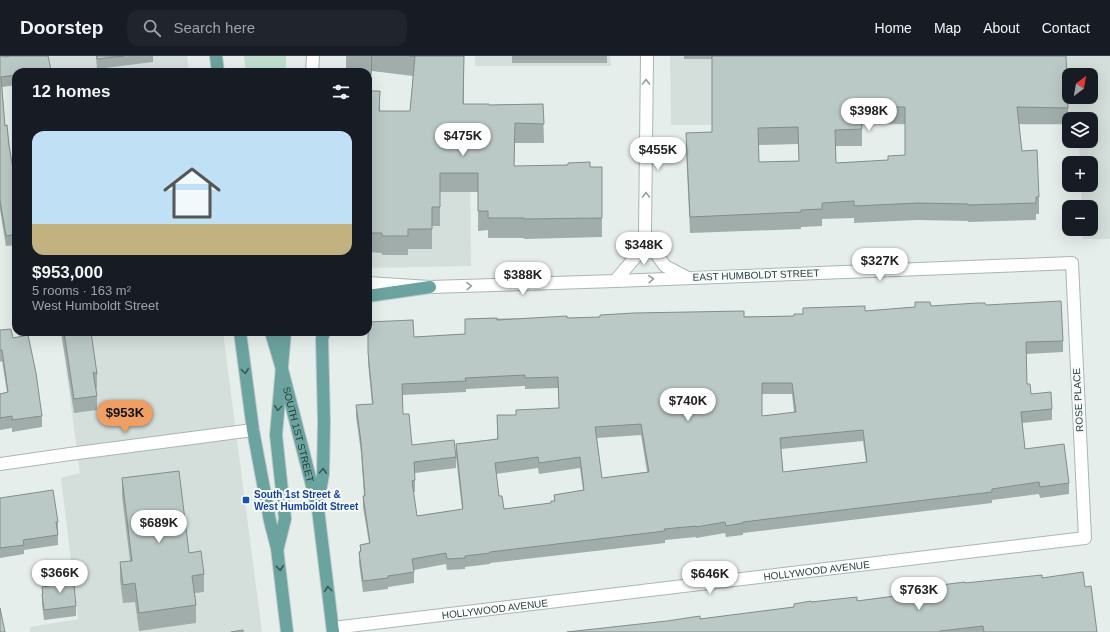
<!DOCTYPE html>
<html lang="en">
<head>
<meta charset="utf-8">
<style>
  :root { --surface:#171b24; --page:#20242c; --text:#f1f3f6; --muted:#9ea1a6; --line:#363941; --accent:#ef9f63 }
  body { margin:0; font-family:Arial,sans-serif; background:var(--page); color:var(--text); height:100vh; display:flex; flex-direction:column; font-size:15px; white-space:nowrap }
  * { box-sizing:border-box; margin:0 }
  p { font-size:13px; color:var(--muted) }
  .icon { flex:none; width:22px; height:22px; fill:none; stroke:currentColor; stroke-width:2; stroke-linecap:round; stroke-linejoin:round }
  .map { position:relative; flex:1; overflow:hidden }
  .drawer { position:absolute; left:12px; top:12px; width:360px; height:268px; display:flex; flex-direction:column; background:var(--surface); border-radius:12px; box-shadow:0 4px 16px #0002 }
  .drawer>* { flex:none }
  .needle { width:26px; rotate:31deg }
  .buttons { position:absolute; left:1062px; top:12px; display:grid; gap:8px }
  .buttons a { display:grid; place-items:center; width:36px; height:36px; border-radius:8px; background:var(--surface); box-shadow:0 4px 16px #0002; font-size:20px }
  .price { position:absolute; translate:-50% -34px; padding:0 9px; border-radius:14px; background:#fff; color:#222; font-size:13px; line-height:26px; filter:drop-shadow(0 1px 2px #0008) }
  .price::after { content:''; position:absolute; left:50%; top:24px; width:12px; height:9px; margin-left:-6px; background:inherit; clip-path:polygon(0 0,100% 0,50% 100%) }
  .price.current { background:var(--accent); color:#111 }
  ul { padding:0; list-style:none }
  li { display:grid; align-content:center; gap:8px; height:212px; padding:0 20px }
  li span { display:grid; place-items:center; height:124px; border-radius:12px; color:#555 }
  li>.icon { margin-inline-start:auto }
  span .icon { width:72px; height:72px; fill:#fffc; stroke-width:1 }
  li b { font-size:17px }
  h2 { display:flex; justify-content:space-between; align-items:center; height:48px; padding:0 20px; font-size:17px }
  header { display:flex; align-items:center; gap:24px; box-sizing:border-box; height:56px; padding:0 20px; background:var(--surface); border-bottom:1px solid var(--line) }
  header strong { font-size:19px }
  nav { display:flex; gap:22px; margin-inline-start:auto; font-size:14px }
  .search { width:280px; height:36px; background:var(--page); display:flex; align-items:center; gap:10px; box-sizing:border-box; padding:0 14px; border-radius:12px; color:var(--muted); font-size:15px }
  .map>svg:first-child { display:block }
  .built { fill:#d4dedb; fill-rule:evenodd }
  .green { fill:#bfdece }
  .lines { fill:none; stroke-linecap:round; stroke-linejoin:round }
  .minor-casing { stroke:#a8b6b4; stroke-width:14 }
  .tertiary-casing { stroke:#a8b6b4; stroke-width:14 }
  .primary-casing { stroke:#c2cac9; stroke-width:14 }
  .minor { stroke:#fff; stroke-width:12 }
  .tertiary { stroke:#fff; stroke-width:12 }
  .primary { stroke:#6ba39e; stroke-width:12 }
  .wall { fill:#a1adaa; fill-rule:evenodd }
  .shaded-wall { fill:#838d8b }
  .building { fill:#bbc9c6; stroke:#838d8b; fill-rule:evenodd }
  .oneway { stroke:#92a09e }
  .oneway2 { stroke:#365956 }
  .transit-dot { fill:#1a4fb4; stroke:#f6faf9; stroke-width:1.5 }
  .labels { text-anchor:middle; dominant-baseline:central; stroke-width:4; stroke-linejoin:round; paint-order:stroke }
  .street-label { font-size:10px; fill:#25403e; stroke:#f6faf9 }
  .transit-label { font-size:10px; font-weight:bold; fill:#164399; stroke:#f6faf9; text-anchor:start }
</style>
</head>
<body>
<header>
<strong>Doorstep</strong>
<div class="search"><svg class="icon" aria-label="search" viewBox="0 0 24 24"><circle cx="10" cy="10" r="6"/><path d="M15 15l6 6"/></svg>Search here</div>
<nav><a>Home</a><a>Map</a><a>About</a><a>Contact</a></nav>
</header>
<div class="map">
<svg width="1110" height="576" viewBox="0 0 1110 576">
  <rect width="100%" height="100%" fill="#e6eeec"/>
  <!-- built -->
  <g class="built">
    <path d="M23,0H187L189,16H25Z"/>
    <path d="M475,0H610L611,10H475Z"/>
    <path d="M670,0H1110V183H1083V173H1091V151H1082L1081,129H1091V107H1080L1079,85H1091V63H1069V69H671ZM1069,19H1091V41H1069Z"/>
    <path d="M368,113H470L471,210L368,212Z"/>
    <path d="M61,276H223L262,576H30V571L78,563L61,422L80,417Z"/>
  </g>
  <!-- green -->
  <path class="green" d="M244,0H286V16H246Z"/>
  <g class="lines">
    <!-- minor casing -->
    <g class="minor-casing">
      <g id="minor">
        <path d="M0,408L70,398L253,374"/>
        <path id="s1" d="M333,572L1085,482L1072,207L615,225"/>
      </g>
    </g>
    <!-- tertiary casing -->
    <g class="tertiary-casing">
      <g id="tertiary">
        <path d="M312,16L313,0"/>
        <path d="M645,178L654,195L665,210L688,222"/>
        <path d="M368,227L430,231L615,225L638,198L645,178L647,0"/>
      </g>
    </g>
    <!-- primary casing -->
    <g class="primary-casing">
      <g id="primary">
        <path d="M216,0L218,16"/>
        <path d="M368,240L430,231"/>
        <path d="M240,276L253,374L270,465L277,492L287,576"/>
        <path id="s2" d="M271,276L282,313L318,453L333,576"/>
        <path d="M318,448L323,418L324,366L322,283L324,276"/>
        <path d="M278,491L285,463L276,379L285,276"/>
      </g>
    </g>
    <!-- minor -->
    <use href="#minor" class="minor"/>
    <!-- tertiary -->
    <use href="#tertiary" class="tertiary"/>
    <!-- primary -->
    <use href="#primary" class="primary"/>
  </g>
  <!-- wall -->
  <g class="wall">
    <path d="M0,0L3,1L51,14V16H16V29L2,31L5,70L9,89L16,131V189L6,190L0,154Z"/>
    <path d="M96,0H153V6L97,13Z"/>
    <path d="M346,0H464V48L489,49L543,48L544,87H515L514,110L590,111H602V181L524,183V182H488V174L478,175V136H440V170H432V193H408V199H382V197L368,196V35L380,55H410L413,20L372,15L371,20L368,19V16H346Z"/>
    <rect x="512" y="0" width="95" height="7"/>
    <path d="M684,0H1066L1068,52V68H1019L1022,95L1039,141V158H1036V164L968,166V165L918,164L854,167V162L822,163V170L801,171V173L690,177L686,94V77L712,76V3H684ZM862,67L905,68V99L888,104L836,107L835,90H862ZM798,88L799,105L759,106V89Z"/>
    <path d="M986,249L1063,285V296L1026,298L1027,328L1031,338L1052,353V364L1022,367L1025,393L1069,427V438L1040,442L1039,438L992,444V447L743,477V479L726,481L725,477L696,482V481L665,484V487L490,507V508L465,511V513L447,514L446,508L414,514V527L388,531V533L363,536L359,507V496L360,495V489L369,487L363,451V440H364L361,397L356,360V349L372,348L368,307V266L414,281L465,278V263L794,260L865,255L931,250ZM525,330V333L558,332L559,352L516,359H497V383L456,388V399L412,389L403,358L402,339L466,336V333ZM762,338H792L794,357L762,360ZM641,379L647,416L602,422L597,382ZM863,385L866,406L783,416L781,393ZM456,401L462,453L417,460L413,436H415V417L456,412ZM538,412L539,418L580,412L583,434L554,439V445L551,447L504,453L499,440L496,418Z"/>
    <path d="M0,274L13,282L42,360V371L12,376V372L0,374V338L7,336L2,305L0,306Z"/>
    <path d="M61,276H91L97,318V333L96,332L97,340V354L74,357Z"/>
    <path d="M122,422L189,497L204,518V536L195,537L196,549V567L139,575L135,546L123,547L120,524V506L130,505L122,440Z"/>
    <path d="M0,442L58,466V489L24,494V498L0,502Z"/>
    <path d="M54,521L76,550V560L44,564L42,548V531L54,529Z"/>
    <path d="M1042,522L1085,531L1097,576H567L700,563L794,551V548L811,546L857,545L917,537V532L965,527Z"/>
  </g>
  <!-- shaded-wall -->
  <g class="shaded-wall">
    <path d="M371,0H372V15L371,20Z"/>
    <path d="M380,35V55H379Z"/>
  </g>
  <!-- building -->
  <g class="building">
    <path d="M0,0H3V1L11,0H48L51,14L35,16H16V19L1,21L5,70L7,69L9,89L16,131V178L6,180L0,144Z"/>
    <path d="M97,0H124L97,3Z"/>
    <path d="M410,0H464L463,48H489V49L543,48L544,68L515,67L514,110L568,109V107L590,106V111H602V162L524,163V162H488V155H478V117H440V151H432V173H408V180H382V177H368V35H380L379,55H410L415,0Z"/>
    <path d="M712,0H1066L1068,52L1017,51L1022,95L1037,94L1039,141H1036V147L968,149V148L918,147L854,150V145L822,147V153L801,154V156L690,161L686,77L712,76ZM861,51H905V99L888,100V104L836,107L835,74L862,73ZM798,71L799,105L759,106L758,72Z"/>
    <path d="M1061,245L1063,285L1026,286L1027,328H1030L1031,338L1051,336L1052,353L1021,356L1025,393L1064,388L1069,427L1040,431L1039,426L992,433V436L743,466V467L726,470L725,466L696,471V470L664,473L665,475L490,496V497L465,500V502L447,503L446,497L412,503L414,516L388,520V522L363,525L359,496L361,495L360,489L370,487L363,440H365L361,386L356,349L373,348L368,296V266L413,264L414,281L465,278V263L497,262V264L567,260V262L600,261V259L634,257L744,255V261L794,260V258H803V252L865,250V255L915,251V246H930L931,250L977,247H985L986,249ZM525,319V322L558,321L559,352L516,354V359H497L498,383L456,388L463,453L417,460L412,425L415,424L414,406L456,401L454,384L412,389L409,358H403L402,328L466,325L465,322ZM762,327H792L796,356L762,360ZM641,368L649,416L602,422L595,371ZM863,374L867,406L783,416L780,382ZM538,401L539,407L580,401L584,434L554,439L555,445H551V447L504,453L502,440H499L495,407Z"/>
    <path d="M11,273L13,282L28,279L36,317L42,360L12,364V360L0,362V338L8,336L2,294H0V274Z"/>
    <path d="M64,276H91L97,318L93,316L97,340L74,343Z"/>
    <path d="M179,415L189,497L201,495L204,518L192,520L196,549L139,557L135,527L123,529L120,506L132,505L122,422Z"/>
    <path d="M53,434L58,466H56L58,479L23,484L24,489L0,492V442Z"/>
    <path d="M1083,516L1085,531L1091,530L1097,576H984L983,570L940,575V576H567L667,565L700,560V563L794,551V548L811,545V546L857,541V545L918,537L917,532L965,526V527L1042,519V522Z"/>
    <path d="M73,519L76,550L44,554L42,538H43L42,531L55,529L54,521Z"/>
    <path d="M0,552L5,576H0Z"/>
    <path d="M243,574V576H231Z"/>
  </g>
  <!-- one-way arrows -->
  <defs><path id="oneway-chevron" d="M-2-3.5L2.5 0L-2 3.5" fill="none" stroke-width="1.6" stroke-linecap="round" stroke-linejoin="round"/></defs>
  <g class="oneway">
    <use href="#oneway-chevron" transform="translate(646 26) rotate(-89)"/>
    <use href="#oneway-chevron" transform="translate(646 139) rotate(-90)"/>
    <use href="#oneway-chevron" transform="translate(651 223) rotate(-2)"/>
    <use href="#oneway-chevron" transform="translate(469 230) rotate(-2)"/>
  </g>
  <g class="oneway2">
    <use href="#oneway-chevron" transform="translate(245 315) rotate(83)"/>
    <use href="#oneway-chevron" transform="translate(278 352) rotate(95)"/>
    <use href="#oneway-chevron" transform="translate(323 415) rotate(-87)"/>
    <use href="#oneway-chevron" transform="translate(280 512) rotate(84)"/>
    <use href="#oneway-chevron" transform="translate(328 533) rotate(-97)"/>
  </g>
  <!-- markers -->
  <rect class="transit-dot" x="242" y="440" width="8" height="8" rx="2"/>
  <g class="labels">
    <!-- street labels -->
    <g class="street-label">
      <text transform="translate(756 219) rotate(-2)">EAST HUMBOLDT STREET</text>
      <text transform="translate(1078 344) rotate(-93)">ROSE PLACE</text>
      <text stroke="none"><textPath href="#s2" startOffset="106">SOUTH 1ST STREET</textPath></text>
      <text stroke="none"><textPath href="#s1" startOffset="487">HOLLYWOOD AVENUE</textPath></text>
      <text stroke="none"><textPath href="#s1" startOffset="163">HOLLYWOOD AVENUE</textPath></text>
    </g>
    <!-- transit labels -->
    <g class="transit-label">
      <text x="254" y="438">South 1st Street &amp;<tspan x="254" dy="12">West Humboldt Street</tspan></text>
    </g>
  </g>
</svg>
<div class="buttons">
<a><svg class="needle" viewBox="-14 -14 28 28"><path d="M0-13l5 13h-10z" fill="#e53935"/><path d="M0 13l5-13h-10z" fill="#9ea1a6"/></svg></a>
<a><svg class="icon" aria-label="layers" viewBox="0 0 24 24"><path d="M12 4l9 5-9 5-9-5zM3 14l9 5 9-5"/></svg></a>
<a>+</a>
<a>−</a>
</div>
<b class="price" style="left:869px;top:76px">$398K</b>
<b class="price" style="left:463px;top:101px">$475K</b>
<b class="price" style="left:658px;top:115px">$455K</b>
<b class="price" style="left:644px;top:210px">$348K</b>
<b class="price" style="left:880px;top:226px">$327K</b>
<b class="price" style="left:523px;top:240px">$388K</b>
<b class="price" style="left:688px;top:366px">$740K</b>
<b class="price current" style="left:125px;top:378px">$953K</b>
<b class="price" style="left:159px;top:488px">$689K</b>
<b class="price" style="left:60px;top:538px">$366K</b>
<b class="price" style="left:710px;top:539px">$646K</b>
<b class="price" style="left:919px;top:555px">$763K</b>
<section class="drawer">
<h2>12 homes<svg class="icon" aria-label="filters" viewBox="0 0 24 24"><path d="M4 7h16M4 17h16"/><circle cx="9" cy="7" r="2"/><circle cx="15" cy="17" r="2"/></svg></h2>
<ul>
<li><span style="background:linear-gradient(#bfe0f5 75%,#c2b280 0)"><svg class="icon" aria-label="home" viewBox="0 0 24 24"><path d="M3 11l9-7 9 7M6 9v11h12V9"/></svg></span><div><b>$953,000</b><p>5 rooms · 163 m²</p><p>West Humboldt Street</p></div></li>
</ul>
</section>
</div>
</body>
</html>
